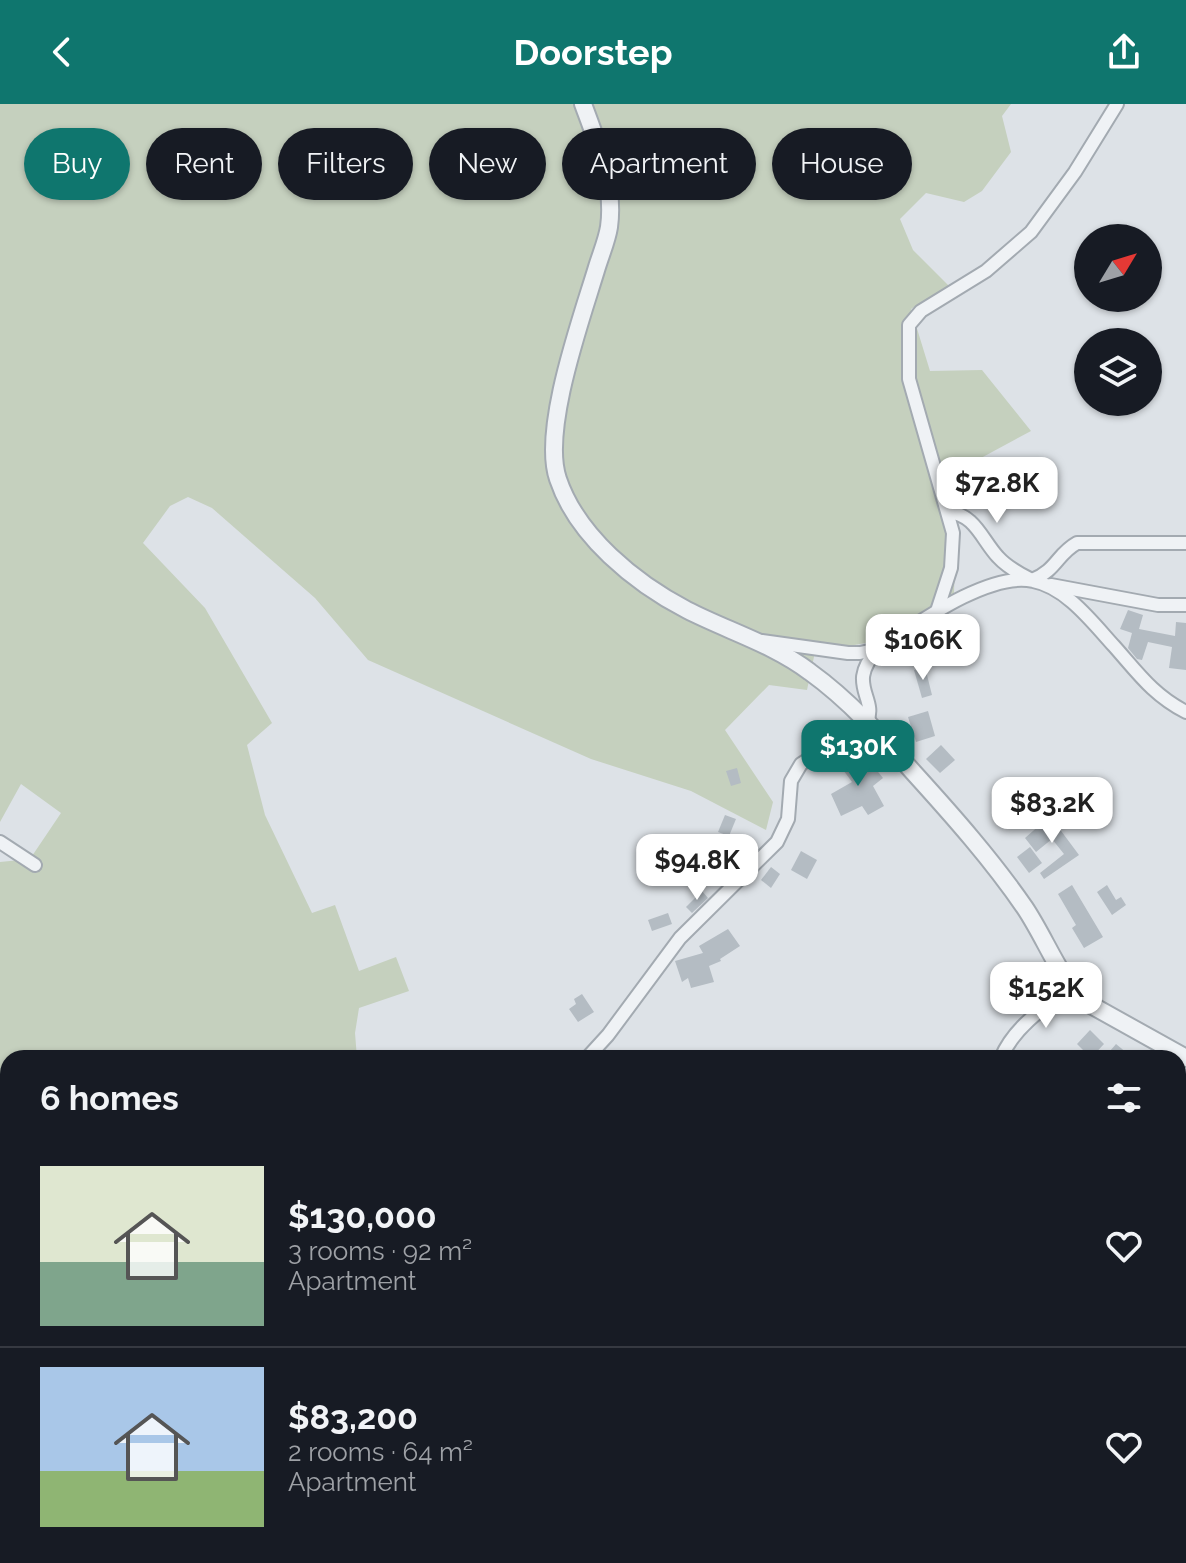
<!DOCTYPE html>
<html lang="en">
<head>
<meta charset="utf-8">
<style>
  :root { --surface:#171b24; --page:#20242c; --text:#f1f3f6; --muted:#9ea1a6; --line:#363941; --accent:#0f766e }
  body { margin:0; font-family:Raleway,sans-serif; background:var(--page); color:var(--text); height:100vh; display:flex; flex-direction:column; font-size:30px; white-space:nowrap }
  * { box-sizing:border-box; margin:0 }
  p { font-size:26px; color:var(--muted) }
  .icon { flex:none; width:44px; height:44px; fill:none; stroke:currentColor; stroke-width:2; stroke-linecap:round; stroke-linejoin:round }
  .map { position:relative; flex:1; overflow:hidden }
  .drawer { position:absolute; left:0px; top:946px; width:1186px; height:514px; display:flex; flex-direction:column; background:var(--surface); border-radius:24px 24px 0 0; box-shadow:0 2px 6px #0004 }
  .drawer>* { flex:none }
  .guide { position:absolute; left:24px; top:24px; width:1138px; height:72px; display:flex; gap:16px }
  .needle { width:52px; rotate:52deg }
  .buttons { position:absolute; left:1074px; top:120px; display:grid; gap:16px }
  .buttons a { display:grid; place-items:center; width:88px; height:88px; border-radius:50%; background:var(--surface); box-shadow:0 2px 6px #0004; font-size:40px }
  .price { position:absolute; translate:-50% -68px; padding:0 18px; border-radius:16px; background:#fff; color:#222; font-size:26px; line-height:52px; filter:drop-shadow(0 2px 4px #0008) }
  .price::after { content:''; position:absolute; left:50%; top:48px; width:24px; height:18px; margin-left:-12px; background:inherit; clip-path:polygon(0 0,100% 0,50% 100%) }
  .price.selected { background:var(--accent); color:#fff }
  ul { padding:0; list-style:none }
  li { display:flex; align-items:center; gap:24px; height:200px; padding:0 40px }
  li+li { border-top:2px solid var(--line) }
  li span { display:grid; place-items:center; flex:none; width:224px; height:160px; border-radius:0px; color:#555 }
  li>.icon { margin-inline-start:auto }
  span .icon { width:96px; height:96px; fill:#fffc; stroke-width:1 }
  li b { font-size:34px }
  h2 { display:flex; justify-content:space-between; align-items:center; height:96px; padding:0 40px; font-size:34px }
  .chip { padding:0 28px; border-radius:36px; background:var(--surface); box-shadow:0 2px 6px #0004; font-size:28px; line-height:72px }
  .chip.selected { background:var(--accent); color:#fff }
  header { display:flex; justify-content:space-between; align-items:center; height:104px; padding:0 40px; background:var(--accent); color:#fff; font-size:36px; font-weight:700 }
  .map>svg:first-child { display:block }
  .green { fill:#c5d0be }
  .building { fill:#b4bcc3 }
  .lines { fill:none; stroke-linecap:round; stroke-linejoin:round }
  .minor-casing { stroke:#a3aab1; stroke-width:16 }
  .tertiary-casing { stroke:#a3aab1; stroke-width:20 }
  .minor { stroke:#eff2f5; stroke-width:12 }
  .tertiary { stroke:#eff2f5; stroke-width:16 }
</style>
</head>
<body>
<header><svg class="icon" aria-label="back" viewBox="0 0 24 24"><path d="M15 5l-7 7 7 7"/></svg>Doorstep<svg class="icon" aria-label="share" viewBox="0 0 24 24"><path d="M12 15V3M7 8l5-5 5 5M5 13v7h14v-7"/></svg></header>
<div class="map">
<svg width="1186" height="1459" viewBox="0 0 1186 1459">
  <rect width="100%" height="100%" fill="#dde2e7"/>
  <!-- green -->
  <g class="green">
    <path d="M0,0H1011L1002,12L1011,48L982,87L964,98L926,89L900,115L913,146L949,182L911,205L930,267L982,266L1031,327L931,381L952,412L955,455L954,489L877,537L815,548L807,586L769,581L725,626L773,698L766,726L691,687L591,655L368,556L315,494L212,404L188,393L170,402L143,439L205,504L272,619L247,641L265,711L312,809L335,801L359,867L396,853L409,887L359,904L355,929L357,954H8V1060H0V758L30,755L61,709L21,680L0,718Z"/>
    <path d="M0,1171L8,1174V1452H798L787,1459H0Z"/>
  </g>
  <!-- building -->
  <g class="building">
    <path d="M1128,506L1143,511L1139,525L1175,532L1176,518L1186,519V566L1169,564L1172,543L1148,538L1142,556L1137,555L1128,544L1132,529L1120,525Z"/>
    <path d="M925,563L932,591L922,594L914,566Z"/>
    <path d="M928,607L935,632L916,638L908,613Z"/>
    <path d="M941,641L955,656L940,669L926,655Z"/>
    <path d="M852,649L863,664L870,658L883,674L873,682L884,702L868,711L862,702L841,712L831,690L852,678L838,659Z"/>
    <path d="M737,664L741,679L731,682L726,667Z"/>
    <path d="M725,711L736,715L729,732L718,728Z"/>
    <path d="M1050,712L1079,751L1044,775L1040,769L1064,750L1052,735L1036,748L1025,734Z"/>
    <path d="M1030,743L1042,759L1029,769L1017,753Z"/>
    <path d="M801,747L817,756L807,775L791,766Z"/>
    <path d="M771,763L780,770L771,784L761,776Z"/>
    <path d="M1072,781L1103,833L1084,844L1072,824L1076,821L1058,790Z"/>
    <path d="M1107,781L1116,796L1121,793L1126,801L1112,811L1097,788Z"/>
    <path d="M702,787L708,794L692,809L686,803Z"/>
    <path d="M668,809L672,820L652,827L648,816Z"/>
    <path d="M728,825L740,842L720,855L721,857L709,862L714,878L691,884L688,874L682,878L675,857L703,849L699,842Z"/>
    <path d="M582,890L594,908L578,918L569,905L576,900L574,895Z"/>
    <path d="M1090,926L1104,940L1091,954L1077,940Z"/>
    <path d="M1116,940L1133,954H1104Z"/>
  </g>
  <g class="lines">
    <!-- minor casing -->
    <g class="minor-casing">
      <g id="minor">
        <path d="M948,408C975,410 982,436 998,453C1007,463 1018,469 1030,475"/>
        <path d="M1032,476C1057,466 1057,450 1077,439H1186"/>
        <path d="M1051,481L1158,501H1186"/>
        <path d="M937,507L951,464L953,429L909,275V221L921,207L986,167L1031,128L1075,68L1117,0"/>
        <path d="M762,537L848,549H860L878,545"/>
        <path d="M0,738L35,761"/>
        <path d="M587,954L608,931L680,834L777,738L788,715L791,677L801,660L867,618C878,593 845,581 878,545C914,522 988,467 1033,477C1066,483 1093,519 1114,542C1138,569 1153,591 1186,608"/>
        <path d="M1001,954C1014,923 1044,903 1071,884"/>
        <path d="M0,1183L8,1185"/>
        <path d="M1178,1358L1186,1356"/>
      </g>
    </g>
    <!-- tertiary casing -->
    <g class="tertiary-casing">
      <path id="tertiary" d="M583,0C597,38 615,81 609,123C607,136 601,150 597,163C582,213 541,326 558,375C577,432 635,479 687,506C728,527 773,540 810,568C849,596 882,633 914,669C953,712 992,756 1025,804C1045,834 1058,870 1082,896L1186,954"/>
    </g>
    <!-- minor -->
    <use href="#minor" class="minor"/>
    <!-- tertiary -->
    <use href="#tertiary" class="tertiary"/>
  </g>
</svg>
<div class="buttons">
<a><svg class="needle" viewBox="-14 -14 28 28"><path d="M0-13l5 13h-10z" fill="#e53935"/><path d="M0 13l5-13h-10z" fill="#9ea1a6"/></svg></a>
<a><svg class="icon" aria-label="layers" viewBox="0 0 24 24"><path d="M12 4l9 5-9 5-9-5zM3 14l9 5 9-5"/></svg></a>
</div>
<b class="price" style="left:997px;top:421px">$72.8K</b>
<b class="price" style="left:923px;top:578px">$106K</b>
<b class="price selected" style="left:858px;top:684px">$130K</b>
<b class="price" style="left:1052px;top:741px">$83.2K</b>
<b class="price" style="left:697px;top:798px">$94.8K</b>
<b class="price" style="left:1046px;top:926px">$152K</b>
<div class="guide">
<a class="chip selected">Buy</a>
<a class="chip">Rent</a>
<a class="chip">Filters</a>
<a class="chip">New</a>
<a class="chip">Apartment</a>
<a class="chip">House</a>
</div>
<section class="drawer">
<h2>6 homes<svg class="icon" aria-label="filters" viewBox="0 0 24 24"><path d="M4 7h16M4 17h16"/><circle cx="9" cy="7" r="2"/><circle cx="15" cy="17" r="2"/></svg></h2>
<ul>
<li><span style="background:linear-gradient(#dfe7d0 60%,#7fa58c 0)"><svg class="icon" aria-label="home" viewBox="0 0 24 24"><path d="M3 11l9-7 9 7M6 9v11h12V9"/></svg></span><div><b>$130,000</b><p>3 rooms · 92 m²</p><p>Apartment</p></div><svg class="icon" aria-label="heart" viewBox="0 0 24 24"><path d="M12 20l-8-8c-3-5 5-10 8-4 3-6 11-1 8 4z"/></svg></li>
<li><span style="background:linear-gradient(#a9c7e8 65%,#8fb573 0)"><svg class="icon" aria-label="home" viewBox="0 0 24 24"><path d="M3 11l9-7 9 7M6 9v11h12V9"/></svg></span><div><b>$83,200</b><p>2 rooms · 64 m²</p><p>Apartment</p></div><svg class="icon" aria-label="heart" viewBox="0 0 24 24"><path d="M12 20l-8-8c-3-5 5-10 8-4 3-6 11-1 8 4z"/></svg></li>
</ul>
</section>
</div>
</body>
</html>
